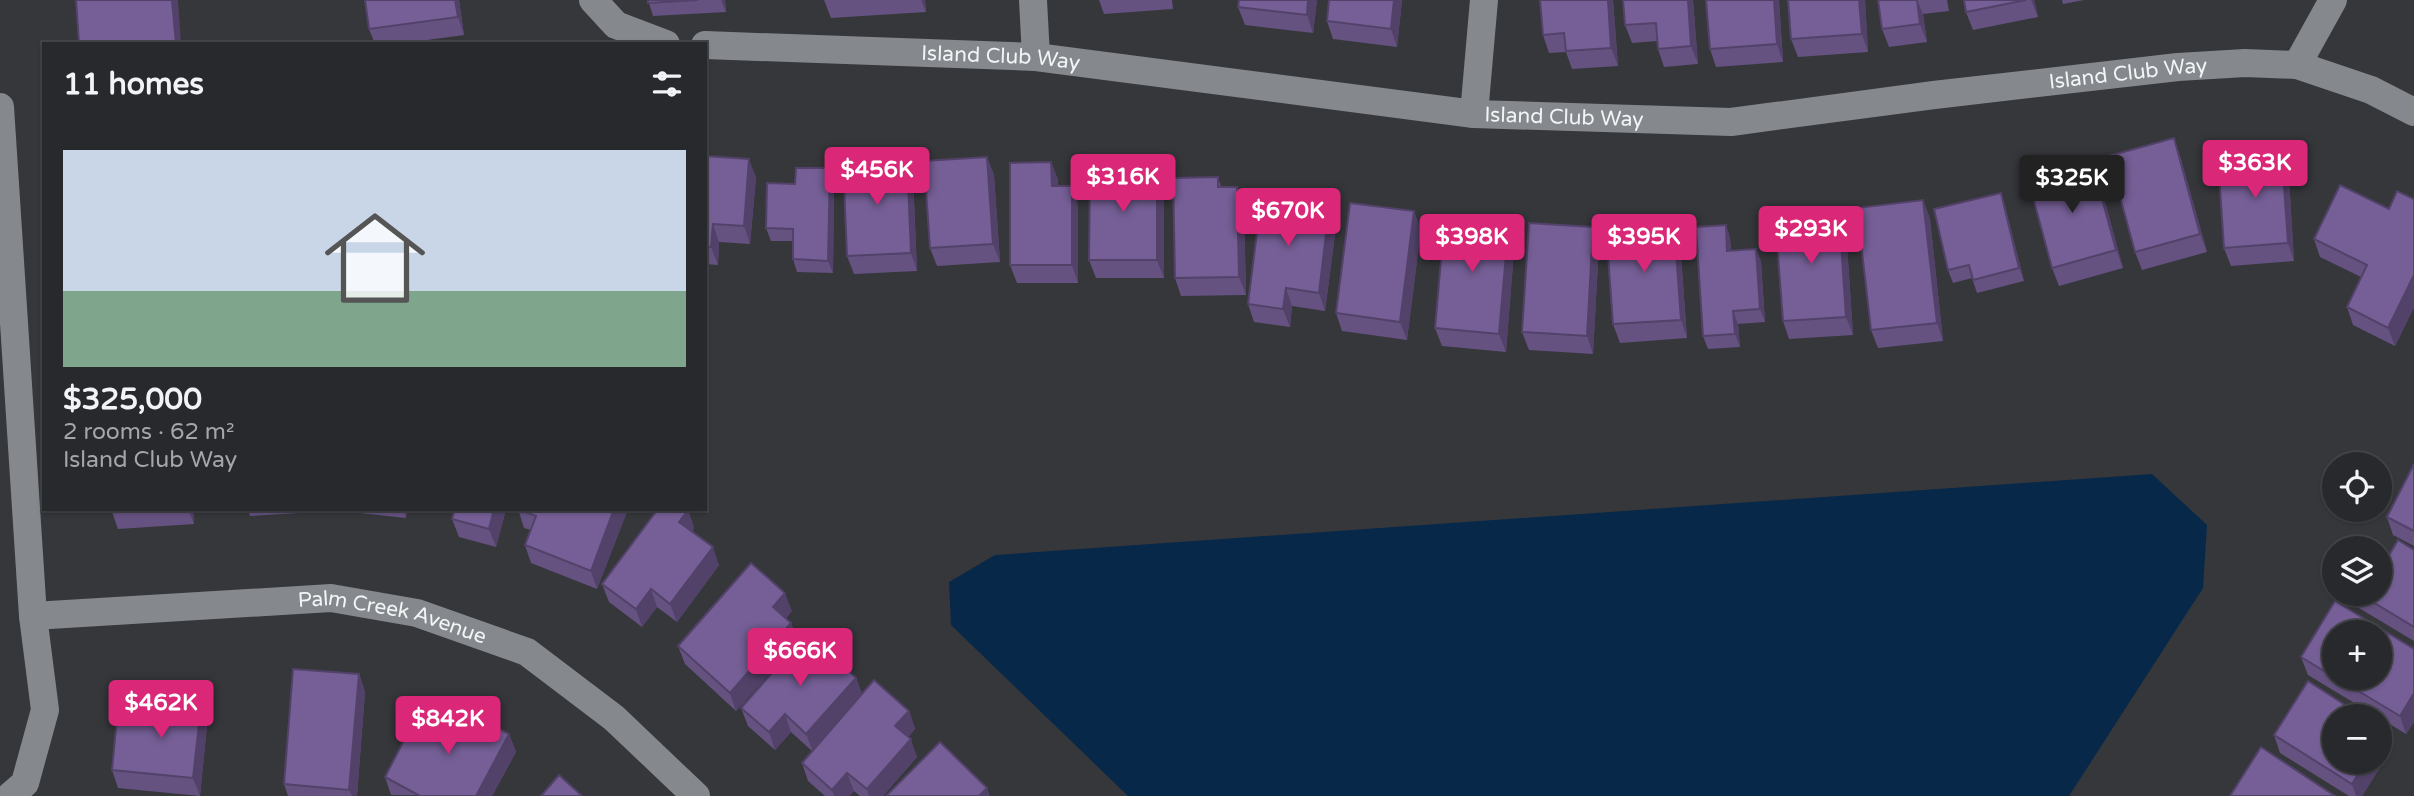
<!DOCTYPE html>
<html lang="en">
<head>
<meta charset="utf-8">
<style>
  :root { --surface:#28292c; --page:#343538; --text:#f1f3f6; --muted:#a5a6a9; --line:#444548; --accent:#db2777 }
  body { margin:0; font-family:"Varela Round",sans-serif; background:var(--page); color:var(--text); height:100vh; display:flex; flex-direction:column; font-size:26px; white-space:nowrap }
  * { box-sizing:border-box; margin:0 }
  p { font-size:23px; color:var(--muted) }
  .icon { flex:none; width:38px; height:38px; fill:none; stroke:currentColor; stroke-width:2; stroke-linecap:round; stroke-linejoin:round }
  .map { position:relative; flex:1; overflow:hidden }
  .side { position:absolute; left:42px; top:42px; width:665px; height:469px; display:flex; flex-direction:column; background:var(--surface); border-radius:0px; box-shadow:0 2px 5px #0004,0 0 0 2px var(--line) }
  .side>* { flex:none }
  .fabs { position:absolute; left:2322px; top:452px; display:grid; gap:14px }
  .fabs a { display:grid; place-items:center; width:70px; height:70px; border-radius:50%; background:var(--surface); box-shadow:0 2px 5px #0004,0 0 0 2px var(--line); font-size:35px }
  .price { position:absolute; translate:-50% -60px; padding:0 16px; border-radius:7px; background:var(--accent); color:#fff; font-size:23px; line-height:46px; filter:drop-shadow(0 2px 4px #0008) }
  .price::after { content:''; position:absolute; left:50%; top:42px; width:21px; height:16px; margin-left:-10px; background:inherit; clip-path:polygon(0 0,100% 0,50% 100%) }
  .price.on { background:#222; color:#fff }
  ul { padding:0; list-style:none }
  li { display:grid; align-content:center; gap:14px; height:371px; padding:0 21px }
  li span { display:grid; place-items:center; height:217px; border-radius:0px; color:#555 }
  li>.icon { margin-inline-start:auto }
  span .icon { width:126px; height:126px; fill:#fffc; stroke-width:1 }
  li b { font-size:30px }
  h2 { display:flex; justify-content:space-between; align-items:center; height:84px; padding:0 21px; font-size:30px }
  .map>svg:first-child { display:block }
  .water { fill:#072848 }
  .lines { fill:none; stroke-linecap:round; stroke-linejoin:round }
  .street { stroke:#85888d; stroke-width:28 }
  .wall { fill:#655281 }
  .shaded-wall { fill:#524269 }
  .building { fill:#755f96; stroke:#524269; stroke-width:2 }
  .labels { text-anchor:middle; dominant-baseline:central; stroke-width:6; stroke-linejoin:round; paint-order:stroke }
  .street-label { font-size:21px; fill:#f2f4f6; stroke:#2b2d31 }
</style>
</head>
<body>
<div class="map">
<svg width="2414" height="796" viewBox="0 0 2414 796">
  <rect width="100%" height="100%" fill="#35373b"/>
  <!-- water -->
  <path class="water" d="M2152,474L2207,525L2203,588L2069,796H1128L951,625L949,582L995,555Z"/>
  <g class="lines">
    <!-- street -->
    <g class="street">
      <path d="M593,0L616,25L666,44"/>
      <path d="M1033,0L1036,57"/>
      <path id="s1" d="M705,45L1036,57L1474,114L1731,122L1934,95L2178,67L2245,63L2297,65L2371,90L2414,112"/>
      <path d="M2297,65L2333,0"/>
      <path d="M0,107L33,616L45,710L25,783L10,796"/>
      <path d="M1474,114L1484,0"/>
      <path id="s2" d="M33,616L331,598L417,613L527,652L614,718L696,796"/>
    </g>
  </g>
  <!-- wall -->
  <g class="wall">
    <path d="M459,0L464,35L398,44H375L369,29Z"/>
    <path d="M648,0H725L726,12L653,16Z"/>
    <path d="M824,0H925L926,12L831,18Z"/>
    <path d="M1099,0H1172L1173,9L1104,14Z"/>
    <path d="M1317,0L1313,33L1245,25L1238,7Z"/>
    <path d="M1402,0L1397,47L1333,39L1327,21Z"/>
    <path d="M1540,0H1613L1618,66L1572,69L1566,52L1549,53L1543,35Z"/>
    <path d="M1623,0H1693L1698,64L1664,67L1658,49L1657,41L1632,43L1625,25Z"/>
    <path d="M1779,0L1783,62L1716,67L1710,49Z"/>
    <path d="M1865,0L1868,52L1798,57L1791,39Z"/>
    <path d="M1878,0H1947L1949,11L1923,14L1927,42L1889,47L1882,29Z"/>
    <path d="M1964,0H2034L2038,17L1973,30L1966,12Z"/>
    <path d="M2062,0H2084L2063,4Z"/>
    <path d="M2281,144L2288,162L2294,261L2231,266L2224,248L2245,171Z"/>
    <path d="M705,156L756,177L750,244L719,242L718,265L705,264Z"/>
    <path d="M2180,156L2207,252L2142,270L2135,252Z"/>
    <path d="M987,157L994,175L1000,262L937,266L930,248Z"/>
    <path d="M1051,162L1058,180V186L1078,204V283H1017L1010,265Z"/>
    <path d="M913,176L917,271L854,274L847,256Z"/>
    <path d="M1218,177L1221,187L1244,205L1246,295L1181,296L1175,278Z"/>
    <path d="M2099,180L2123,268L2059,286L2052,268Z"/>
    <path d="M834,181L833,273L797,272L793,259V241H771L766,228L795,184Z"/>
    <path d="M1164,185V278H1096L1089,260Z"/>
    <path d="M2414,199V307L2395,346L2353,325L2347,307L2361,277L2320,257L2314,239Z"/>
    <path d="M1923,200L1930,219L1943,341L1878,348L1871,330Z"/>
    <path d="M2005,206L2024,281L1977,293L1972,278L1953,283L1948,270Z"/>
    <path d="M1839,212L1846,230L1853,335L1789,339L1783,321Z"/>
    <path d="M1337,219L1325,311L1292,306L1290,327L1254,322L1248,304Z"/>
    <path d="M1509,220L1515,238L1506,352L1442,346L1435,328Z"/>
    <path d="M1674,224L1680,242L1687,338L1620,343L1613,324Z"/>
    <path d="M1726,225L1730,238L1731,251L1756,249L1761,262L1765,322L1738,324L1740,347L1708,349L1703,336Z"/>
    <path d="M1421,229L1407,340L1342,331L1336,313Z"/>
    <path d="M1599,245L1593,354L1529,350L1522,332Z"/>
    <path d="M2414,464V546L2393,535L2387,517Z"/>
    <path d="M111,509H193L194,524L118,529Z"/>
    <path d="M248,509H315L316,512L250,516Z"/>
    <path d="M340,509H407L406,518L341,511Z"/>
    <path d="M455,509H506L496,547L459,537L452,519Z"/>
    <path d="M518,509H628L597,589L531,563L525,545L531,530L524,528Z"/>
    <path d="M688,510L694,528L692,532L719,565L677,622L657,607L642,627L609,602L602,584Z"/>
    <path d="M2414,550V641L2354,605L2350,593H2380L2384,564Z"/>
    <path d="M792,611L786,618L791,623L798,641L736,711L685,664L678,646Z"/>
    <path d="M2414,649V722L2406,734L2380,718V716H2376L2308,675L2301,657Z"/>
    <path d="M359,674L365,692L357,796H288L284,784Z"/>
    <path d="M856,678L862,694L909,711L915,729L908,737L917,757L883,796H860L854,791L849,796H825L808,781L802,763L812,751L791,732L775,750L748,726L741,708Z"/>
    <path d="M208,715L200,796L118,788L112,770L161,722Z"/>
    <path d="M439,731L509,734L516,752L492,796L391,795L385,777Z"/>
    <path d="M2274,735L2392,748L2362,796H2349L2280,753Z"/>
  </g>
  <!-- shaded-wall -->
  <g class="shaded-wall">
    <path d="M172,0H178L181,44H176Z"/>
    <path d="M455,0H459L464,35L458,17Z"/>
    <path d="M721,0H725L726,12Z"/>
    <path d="M921,0H925L926,12Z"/>
    <path d="M1308,0H1317L1313,33L1307,15Z"/>
    <path d="M1394,0H1402L1397,47L1391,29Z"/>
    <path d="M1608,0H1613L1618,66L1611,48Z"/>
    <path d="M1688,0H1693L1698,64L1691,46Z"/>
    <path d="M1774,0H1779L1783,62L1777,44Z"/>
    <path d="M1859,0H1865L1868,52L1862,34Z"/>
    <path d="M1917,0L1923,14L1927,42L1920,24Z"/>
    <path d="M2031,0H2034L2038,17Z"/>
    <path d="M2174,138L2180,156L2207,252L2200,234Z"/>
    <path d="M2281,144L2288,162L2294,261L2288,243Z"/>
    <path d="M987,157L994,175L1000,262L993,244Z"/>
    <path d="M907,158L913,176L917,271L911,253Z"/>
    <path d="M749,159L756,177L750,244L744,226Z"/>
    <path d="M1051,162L1058,180V204L1052,186Z"/>
    <path d="M2092,162L2099,180L2123,268L2116,250Z"/>
    <path d="M1157,167L1164,185V278L1157,260Z"/>
    <path d="M830,168L834,181L833,273L828,261Z"/>
    <path d="M1072,186L1078,204V283L1072,265Z"/>
    <path d="M1237,187L1244,205L1246,295L1239,277Z"/>
    <path d="M2001,193L2005,206L2024,281L2019,268Z"/>
    <path d="M1923,200L1930,219L1943,341L1937,323Z"/>
    <path d="M1330,201L1337,219L1325,311L1319,293Z"/>
    <path d="M1414,211L1421,229L1407,340L1400,322Z"/>
    <path d="M1839,212L1846,230L1853,335L1846,317Z"/>
    <path d="M1509,220L1515,238L1506,352L1499,334Z"/>
    <path d="M713,224L719,242L718,265L711,247Z"/>
    <path d="M1674,224L1680,242L1687,338L1681,320Z"/>
    <path d="M1726,225L1730,238L1732,264L1727,251Z"/>
    <path d="M1593,227L1599,245L1593,354L1587,336Z"/>
    <path d="M1756,249L1761,262L1765,322L1760,309Z"/>
    <path d="M2414,275V307L2395,346L2388,328Z"/>
    <path d="M1286,288L1292,306L1290,327L1283,309Z"/>
    <path d="M1733,311L1738,324L1740,347L1735,334Z"/>
    <path d="M188,509H193L194,524Z"/>
    <path d="M403,509H407L406,518Z"/>
    <path d="M494,509H506L496,547L489,529Z"/>
    <path d="M614,509H628L597,589L591,571Z"/>
    <path d="M688,510L694,528L686,540L679,522Z"/>
    <path d="M713,547L719,565L677,622L670,604Z"/>
    <path d="M651,589L657,607L642,627L636,609Z"/>
    <path d="M785,593L792,611L780,625L773,607Z"/>
    <path d="M791,623L798,641L736,711L730,693Z"/>
    <path d="M359,674L365,692L357,796H352L349,790Z"/>
    <path d="M856,678L863,696L813,752L806,734Z"/>
    <path d="M2414,693V722L2406,734L2400,716Z"/>
    <path d="M202,697L208,715L200,796L193,778Z"/>
    <path d="M909,711L915,729L902,744L895,726Z"/>
    <path d="M785,714L791,732L775,750L769,732Z"/>
    <path d="M2385,730L2392,748L2362,796H2356L2352,784L2366,761H2380V739Z"/>
    <path d="M509,734L516,752L492,796H476Z"/>
    <path d="M911,739L917,757L883,796H869L867,789Z"/>
    <path d="M847,773L854,791L849,796H834L832,790Z"/>
    <path d="M987,788L990,796H979Z"/>
  </g>
  <!-- building -->
  <g class="building">
    <path d="M76,0H172L176,44H79Z"/>
    <path d="M365,0H455L458,17L369,29Z"/>
    <path d="M648,0H698L648,3Z"/>
    <path d="M1239,0H1308L1307,15L1238,7Z"/>
    <path d="M1329,0H1394L1391,29L1327,21Z"/>
    <path d="M1540,0H1608L1611,48L1566,51L1564,33L1543,35Z"/>
    <path d="M1623,0H1688L1691,46L1658,49L1656,23L1625,25Z"/>
    <path d="M1706,0H1774L1777,44L1710,49Z"/>
    <path d="M1788,0H1859L1862,34L1791,39Z"/>
    <path d="M1878,0H1917L1920,24L1882,29Z"/>
    <path d="M1964,0H2026L1966,12Z"/>
    <path d="M2174,138L2200,234L2135,252L2109,156Z"/>
    <path d="M2281,144L2288,243L2224,248L2219,173L2245,171L2243,147Z"/>
    <path d="M705,156L749,159L744,226L713,224L711,247H705Z"/>
    <path d="M987,157L993,244L930,248L924,161Z"/>
    <path d="M907,158L911,253L847,256L843,160Z"/>
    <path d="M1051,162L1052,186H1072V265H1010V163Z"/>
    <path d="M2092,162L2116,250L2052,268L2028,179Z"/>
    <path d="M1090,167H1157V260H1089Z"/>
    <path d="M796,168H830L828,261L793,259V229L766,228L767,183L795,184Z"/>
    <path d="M1218,177V187H1237L1239,277L1175,278L1173,178Z"/>
    <path d="M2340,185L2389,209L2397,191L2414,199V275L2388,328L2347,307L2367,265L2314,239Z"/>
    <path d="M1262,192L1330,201L1319,293L1286,288L1283,309L1248,304Z"/>
    <path d="M2001,193L2019,268L1973,280L1969,265L1948,270L1934,209Z"/>
    <path d="M1923,200L1937,323L1871,330L1857,208Z"/>
    <path d="M1350,203L1414,211L1400,322L1336,313Z"/>
    <path d="M1839,212L1846,317L1783,321L1775,216Z"/>
    <path d="M1445,215L1509,220L1499,334L1435,328Z"/>
    <path d="M1529,223L1593,227L1587,336L1522,332Z"/>
    <path d="M1674,224L1681,320L1613,324L1606,228Z"/>
    <path d="M1726,225L1727,251L1756,249L1760,309L1733,311L1735,334L1703,336L1696,227Z"/>
    <path d="M2414,464V531L2387,517Z"/>
    <path d="M111,509H143L111,511Z"/>
    <path d="M455,509H494L489,529L452,519Z"/>
    <path d="M518,509H614L591,571L525,545L536,516Z"/>
    <path d="M658,509H686L688,510L679,522L713,547L670,604L651,589L636,609L602,584Z"/>
    <path d="M2398,540L2414,550V627L2358,593H2380V562L2384,564Z"/>
    <path d="M751,563L785,593L773,607L791,623L730,693L678,646Z"/>
    <path d="M2335,601L2414,649V693L2400,716L2335,677H2380V632H2334V677L2301,657Z"/>
    <path d="M807,633L856,678L806,734L785,714L769,732L741,708Z"/>
    <path d="M293,669L359,674L349,790L284,784Z"/>
    <path d="M874,680L909,711L895,726L911,739L867,789L847,773L832,790L802,763Z"/>
    <path d="M2308,681L2362,716H2334V761H2366L2352,784L2274,735Z"/>
    <path d="M164,693L202,697L193,778L112,770L117,718L161,722Z"/>
    <path d="M453,704L509,734L476,796H420L385,777L415,719L439,731Z"/>
    <path d="M2380,727L2385,730L2380,739Z"/>
    <path d="M940,742L987,788L979,796H886Z"/>
    <path d="M2261,747L2335,796H2230Z"/>
    <path d="M559,775L582,796H541Z"/>
  </g>
  <g class="labels">
    <!-- street labels -->
    <g class="street-label">
      <text stroke="none"><textPath href="#s1" startOffset="296">Island Club Way</textPath></text>
      <text stroke="none"><textPath href="#s1" startOffset="1430">Island Club Way</textPath></text>
      <text stroke="none"><textPath href="#s1" startOffset="863">Island Club Way</textPath></text>
      <text stroke="none"><textPath href="#s2" startOffset="362">Palm Creek Avenue</textPath></text>
    </g>
  </g>
</svg>
<div class="fabs">
<a><svg class="icon" aria-label="locate" viewBox="0 0 24 24"><circle cx="12" cy="12" r="6"/><path d="M12 2v4M12 18v4M2 12h4M18 12h4"/></svg></a>
<a><svg class="icon" aria-label="layers" viewBox="0 0 24 24"><path d="M12 4l9 5-9 5-9-5zM3 14l9 5 9-5"/></svg></a>
<a>+</a>
<a>−</a>
</div>
<b class="price" style="left:2255px;top:200px">$363K</b>
<b class="price" style="left:877px;top:207px">$456K</b>
<b class="price" style="left:1123px;top:214px">$316K</b>
<b class="price on" style="left:2072px;top:215px">$325K</b>
<b class="price" style="left:1288px;top:248px">$670K</b>
<b class="price" style="left:1811px;top:266px">$293K</b>
<b class="price" style="left:1472px;top:274px">$398K</b>
<b class="price" style="left:1644px;top:274px">$395K</b>
<b class="price" style="left:800px;top:688px">$666K</b>
<b class="price" style="left:161px;top:740px">$462K</b>
<b class="price" style="left:448px;top:756px">$842K</b>
<section class="side">
<h2>11 homes<svg class="icon" aria-label="filters" viewBox="0 0 24 24"><path d="M4 7h16M4 17h16"/><circle cx="9" cy="7" r="2"/><circle cx="15" cy="17" r="2"/></svg></h2>
<ul>
<li><span style="background:linear-gradient(#c9d6e8 65%,#7fa58c 0)"><svg class="icon" aria-label="home" viewBox="0 0 24 24"><path d="M3 11l9-7 9 7M6 9v11h12V9"/></svg></span><div><b>$325,000</b><p>2 rooms · 62 m²</p><p>Island Club Way</p></div></li>
</ul>
</section>
</div>
</body>
</html>
